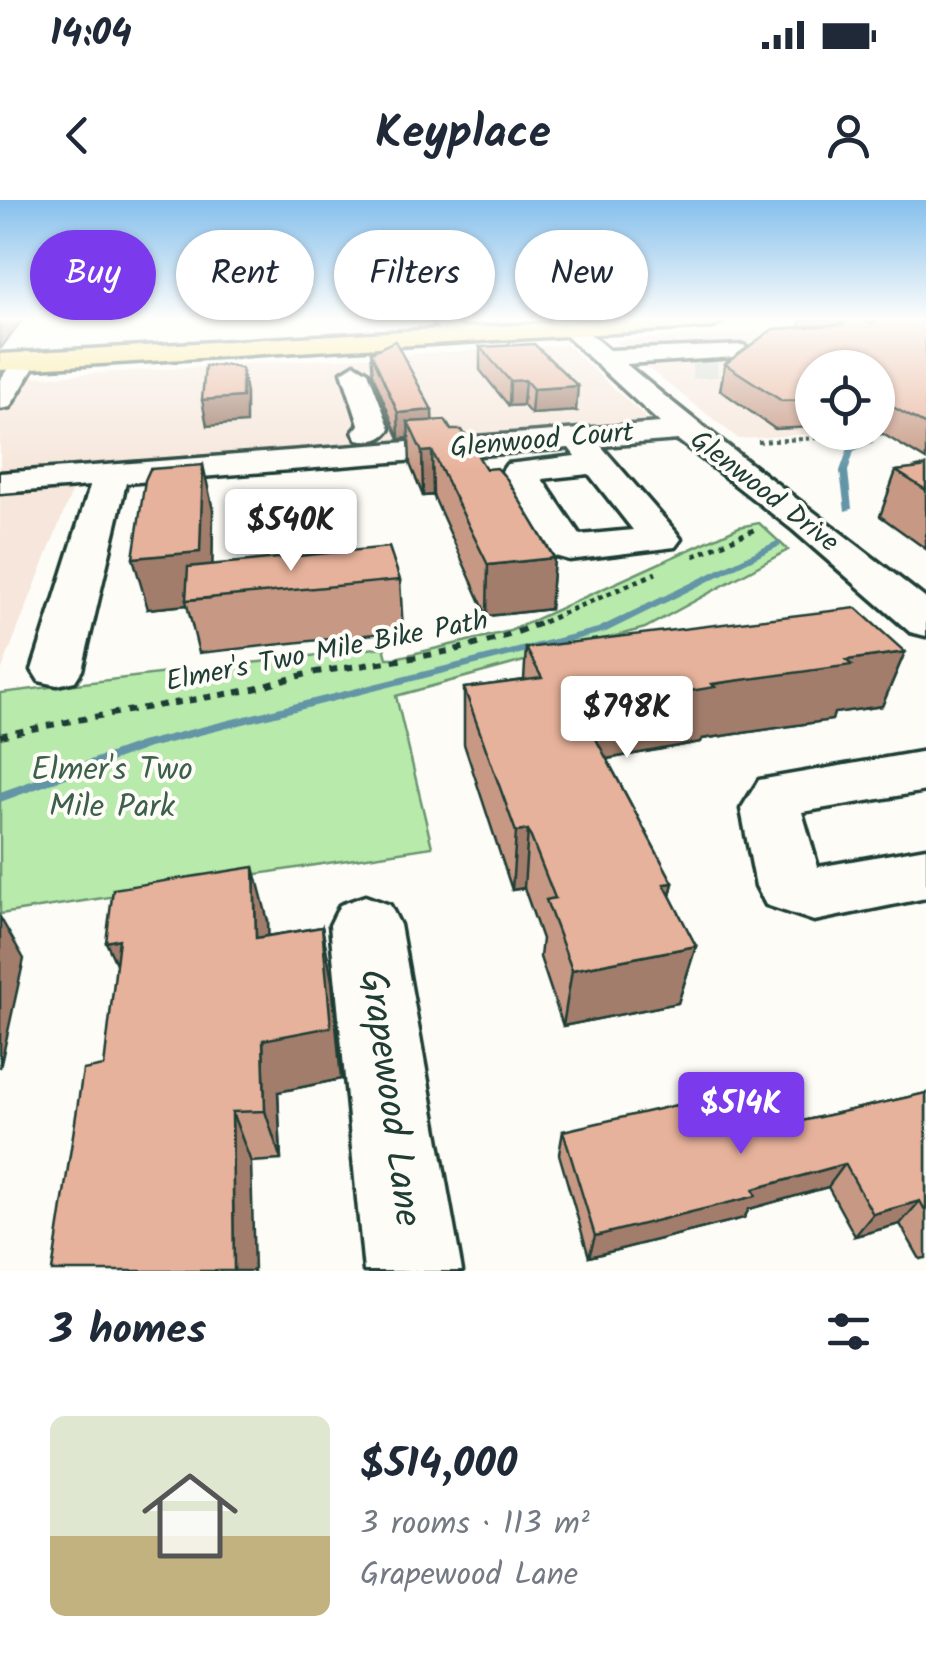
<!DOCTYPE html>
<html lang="en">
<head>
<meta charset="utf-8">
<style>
  :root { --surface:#fff; --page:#f2f2f3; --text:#1f2937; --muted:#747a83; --accent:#7c3aed }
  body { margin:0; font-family:Kalam,sans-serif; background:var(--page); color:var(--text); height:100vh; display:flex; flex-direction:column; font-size:38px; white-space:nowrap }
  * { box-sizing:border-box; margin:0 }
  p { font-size:32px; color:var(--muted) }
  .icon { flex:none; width:55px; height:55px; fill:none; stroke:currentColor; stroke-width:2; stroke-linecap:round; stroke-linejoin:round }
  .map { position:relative; height:1071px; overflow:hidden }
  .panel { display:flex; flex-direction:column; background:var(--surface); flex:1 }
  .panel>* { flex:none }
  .hud { position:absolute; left:30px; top:30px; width:868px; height:90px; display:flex; gap:20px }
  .fabs { position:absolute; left:795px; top:150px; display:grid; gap:20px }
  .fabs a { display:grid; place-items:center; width:100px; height:100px; border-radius:50%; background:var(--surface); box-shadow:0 2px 8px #0004; font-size:50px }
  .price { position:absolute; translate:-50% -85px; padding:0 22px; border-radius:10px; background:#fff; color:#222; font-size:32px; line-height:65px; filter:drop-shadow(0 2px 5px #0008) }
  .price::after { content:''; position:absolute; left:50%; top:60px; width:30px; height:22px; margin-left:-15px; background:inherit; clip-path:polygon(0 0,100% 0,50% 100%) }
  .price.selected { background:var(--accent); color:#fff }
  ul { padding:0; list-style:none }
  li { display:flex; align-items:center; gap:30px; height:250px; padding:0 50px }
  li span { display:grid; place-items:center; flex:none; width:280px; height:200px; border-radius:15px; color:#555 }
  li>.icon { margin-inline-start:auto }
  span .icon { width:120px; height:120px; fill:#fffc; stroke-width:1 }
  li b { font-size:42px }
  h2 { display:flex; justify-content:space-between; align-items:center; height:120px; padding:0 50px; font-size:42px }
  .tag { padding:0 35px; border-radius:45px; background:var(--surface); box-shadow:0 2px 8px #0004; font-size:35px; line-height:90px }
  .tag.selected { background:var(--accent); color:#fff }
  .status { display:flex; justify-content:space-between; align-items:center; height:70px; padding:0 50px; background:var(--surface); direction:ltr }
  .status svg { height:28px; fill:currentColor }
  header { display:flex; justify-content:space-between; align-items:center; height:130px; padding:0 50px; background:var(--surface); font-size:45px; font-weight:700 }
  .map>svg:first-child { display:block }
  .built { fill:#f6e6db }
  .green { fill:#b7eaab; stroke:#6b9470; stroke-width:2.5 }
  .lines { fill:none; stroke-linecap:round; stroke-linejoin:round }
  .stream { fill:#6395a6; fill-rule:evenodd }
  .minor-tunnel { stroke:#d1d6d0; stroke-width:25; stroke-dasharray:25 12; stroke-linecap:butt }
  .minor-casing { stroke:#1f3d34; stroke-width:7 }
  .highway-casing { stroke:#1f3d34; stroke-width:7 }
  .path-far2 { stroke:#1f3d34; stroke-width:4; stroke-dasharray:4 4; stroke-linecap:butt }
  .path-far1 { stroke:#1f3d34; stroke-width:5; stroke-dasharray:5 5; stroke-linecap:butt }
  .path { stroke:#1f3d34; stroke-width:6; stroke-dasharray:8 8; stroke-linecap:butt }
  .minor { fill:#fdfcf7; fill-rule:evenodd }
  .highway { fill:#f7e281; fill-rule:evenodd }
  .wall { fill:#c79985; stroke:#1f3d34; stroke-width:2.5 }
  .shaded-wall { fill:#a27d6c; stroke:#1f3d34; stroke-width:2.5 }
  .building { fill:#e7b29b; stroke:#1f3d34; stroke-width:2.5 }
  .labels { text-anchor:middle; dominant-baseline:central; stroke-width:8; stroke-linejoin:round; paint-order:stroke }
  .far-street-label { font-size:28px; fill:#1f3d34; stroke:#fdfcf7 }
  .park-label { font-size:32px; fill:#3d604c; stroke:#fdfcf7 }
  .near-street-label { font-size:38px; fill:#1f3d34; stroke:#fdfcf7 }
</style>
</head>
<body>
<div class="status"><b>14:04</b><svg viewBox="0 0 49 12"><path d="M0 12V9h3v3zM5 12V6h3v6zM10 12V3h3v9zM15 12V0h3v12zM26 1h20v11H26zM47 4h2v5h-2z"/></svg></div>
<header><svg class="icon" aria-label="back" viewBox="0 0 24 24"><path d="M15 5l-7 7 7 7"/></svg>Keyplace<svg class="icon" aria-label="person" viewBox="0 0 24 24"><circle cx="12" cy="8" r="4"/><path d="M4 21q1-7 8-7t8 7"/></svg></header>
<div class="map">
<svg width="926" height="1071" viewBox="0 0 926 1071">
  <rect width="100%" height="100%" fill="#fdfcf7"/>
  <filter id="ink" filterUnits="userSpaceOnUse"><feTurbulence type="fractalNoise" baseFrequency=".01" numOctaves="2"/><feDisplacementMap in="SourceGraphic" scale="20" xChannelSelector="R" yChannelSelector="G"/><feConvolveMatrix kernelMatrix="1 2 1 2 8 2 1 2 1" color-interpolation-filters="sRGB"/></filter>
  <g filter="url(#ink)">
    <!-- built -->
    <g class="built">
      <path d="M858,126L878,168H812V232L825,233L739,239L613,141Z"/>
      <path d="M566,145L655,226L80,271L0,474V179Z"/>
    </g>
    <!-- green -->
    <path class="green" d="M759,323L788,350L645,428L396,496L432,647L0,714V493L384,447L387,458H395L510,431L739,327Z"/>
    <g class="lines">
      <!-- stream -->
      <g class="stream">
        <path d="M867,240L874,242L854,251L848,271L852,309L845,311L840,271L848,248Z"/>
        <path d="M777,341L780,342V346L606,432L149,548L0,602V592L141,542L598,428Z"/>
      </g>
      <!-- minor-tunnel -->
      <path class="minor-tunnel" d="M692,166L727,164"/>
      <!-- minor casing -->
      <g class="minor-casing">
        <g id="minor">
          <path d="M432,120H454L465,135L462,140H446Z"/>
          <path d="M549,120H573L609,150L744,145L747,150L735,157L626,164C723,246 827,320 926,399V436L910,432L793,330L678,240L601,246L675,331L681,339L675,347L569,360L555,356L502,271L507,264L575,256L569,248L126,283L82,470L75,481L57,485L39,481L32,470L90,286L0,293V273L660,223ZM589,274L633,330L580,335L542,279Z"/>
          <path d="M27,152L39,159L10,207L0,209V180L18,154Z"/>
          <path d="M355,164L368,172L390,229C382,241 370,242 357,239L353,232L359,225L342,172Z"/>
          <path d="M926,551V591L802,612L818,667L926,648V698L814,721L766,705L756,686L741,609L759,580Z"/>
          <path d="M365,696L390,705L400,725L462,1071H364L330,725L340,705Z"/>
        </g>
      </g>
      <!-- highway casing -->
      <g class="highway-casing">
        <path id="highway" d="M601,120H724L713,127L0,170V154Z"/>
      </g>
      <!-- path-far2 -->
      <path class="path-far2" d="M758,242L890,233"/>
      <!-- path-far1 -->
      <g class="path-far1">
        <path d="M694,356L756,329"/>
        <path d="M534,426L656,373"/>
      </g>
      <!-- path -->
      <path class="path" d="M0,536C83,517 166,505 249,490C274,485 298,474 324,471C398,460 470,453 540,423"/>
      <!-- minor -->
      <use href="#minor" class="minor"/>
      <!-- highway -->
      <use href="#highway" class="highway"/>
    </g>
    <!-- wall -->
    <g class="wall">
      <path d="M801,120H926V260L878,231V168H812V227L775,229L720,190L725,164L799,127Z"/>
      <path d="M480,147L576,211L531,214L523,205L509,206L480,170Z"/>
      <path d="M371,152L432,221L451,230L486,269L554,358L550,409L487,416L433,295L423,296L410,264L409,238L399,239L373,175Z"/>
      <path d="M926,266V349L880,316L896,271L917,269L918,267Z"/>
      <path d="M213,310L212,365L400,380L403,431L199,453L187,405L148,409Z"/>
      <path d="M526,448L905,452L882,506L834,513L832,520L702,539L701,542L607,559L673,683L670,696L696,746L678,803L563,826L540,757L542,739L524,688L512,690L464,544V488L524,480Z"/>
      <path d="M268,721V736L322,727L332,781L341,879L278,892L281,960L251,962L104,866Z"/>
      <path d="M926,893V1058L920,1059L900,1024L855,1036L828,987L749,1009L744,1018L589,1057L559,954L563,931L762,930Z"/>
    </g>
    <!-- shaded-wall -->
    <g class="shaded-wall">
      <path d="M0,120H22L1,148L0,146Z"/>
      <path d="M242,169L246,193V223L207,226L202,200Z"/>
      <path d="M525,180L523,205L509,206L510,181Z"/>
      <path d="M578,186L576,211L531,214L533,189Z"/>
      <path d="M432,210L433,236L408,222L409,238L399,239L398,213Z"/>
      <path d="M432,251L433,295L423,296L422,252Z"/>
      <path d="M203,265L213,310L212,398L186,400L187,405L148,409L133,358Z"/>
      <path d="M554,358L550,409L487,416L488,365Z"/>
      <path d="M905,452L882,506L834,513L832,520L702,539L701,542L573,565L580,509L846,460Z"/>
      <path d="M528,630L524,688L512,690L516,632Z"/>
      <path d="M254,667L268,721L270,792L256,738Z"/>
      <path d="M673,683L659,740L664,684Z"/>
      <path d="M0,717L24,759L0,868Z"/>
      <path d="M322,727L332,781L341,879L278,892L281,960L265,911L263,840Z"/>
      <path d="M119,739L131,796L106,742Z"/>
      <path d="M696,746L678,803L563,826L572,770Z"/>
      <path d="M232,912L251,962L254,1071H234Z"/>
      <path d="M845,964L828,987L749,1009L744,1018L589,1057L595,1036L753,989Z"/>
      <path d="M920,1001L900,1024L855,1036L873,1014Z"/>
    </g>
    <!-- building -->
    <g class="building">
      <path d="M836,120H862L871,124L880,120H926V225L878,199V168H812V200L782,201L725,164L773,129L846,124Z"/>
      <path d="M395,141L432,210L398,213L371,152Z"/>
      <path d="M534,144L578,186L533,189L525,180L510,181L480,147Z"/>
      <path d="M228,165L242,169V197L202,200L205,166Z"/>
      <path d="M445,220L451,230H462L486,269L497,268L507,279L554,358L488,365L432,251L422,252L408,222Z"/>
      <path d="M203,265L200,352L133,358L145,280L150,269Z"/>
      <path d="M926,266V290L896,271L920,268L918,267Z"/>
      <path d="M389,347L400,380L186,400L188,367Z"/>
      <path d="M856,408L905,452L846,460L852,465L712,484L715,487L580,509L673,683L664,684L696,746L572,770L546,700L555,698L528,630L516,632L464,488L542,478L526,448Z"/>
      <path d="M254,667L256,738L322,727L331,827L263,840L265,911L232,912L234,1071H52L83,870L104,866L119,739L106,742L113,689Z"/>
      <path d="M742,890L762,930L926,893V1012L920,1001L873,1014L845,964L753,989L756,996L595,1036L563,931Z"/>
    </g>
  </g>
  <!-- sky -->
  <linearGradient id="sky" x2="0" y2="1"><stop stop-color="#85bfec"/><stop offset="0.44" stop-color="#fefefb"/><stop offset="1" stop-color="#fefefb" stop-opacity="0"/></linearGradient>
  <rect width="926" height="270" fill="url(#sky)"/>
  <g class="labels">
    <!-- far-street labels -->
    <g class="far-street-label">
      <text transform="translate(542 241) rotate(-5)">Glenwood Court</text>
      <text transform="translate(764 292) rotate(38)">Glenwood Drive</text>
      <text transform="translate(327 452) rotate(-11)">Elmer's Two Mile Bike Path</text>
    </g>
    <!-- park labels -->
    <g class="park-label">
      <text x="112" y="570">Elmer's Two<tspan x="112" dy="37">Mile Park</tspan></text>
    </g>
    <!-- near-street labels -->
    <g class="near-street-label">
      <text transform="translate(389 898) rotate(82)">Grapewood Lane</text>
    </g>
  </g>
</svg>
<div class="fabs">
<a><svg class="icon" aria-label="locate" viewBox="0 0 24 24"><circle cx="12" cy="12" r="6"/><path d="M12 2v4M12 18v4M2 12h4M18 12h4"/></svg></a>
</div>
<b class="price" style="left:291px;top:374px">$540K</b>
<b class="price" style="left:627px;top:561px">$798K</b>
<b class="price selected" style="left:741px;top:957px">$514K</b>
<div class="hud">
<a class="tag selected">Buy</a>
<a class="tag">Rent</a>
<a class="tag">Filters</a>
<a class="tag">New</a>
</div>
</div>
<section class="panel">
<h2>3 homes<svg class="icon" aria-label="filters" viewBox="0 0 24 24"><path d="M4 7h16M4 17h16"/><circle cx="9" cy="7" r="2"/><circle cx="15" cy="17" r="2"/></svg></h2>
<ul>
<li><span style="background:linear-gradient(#dfe7d0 60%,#c2b280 0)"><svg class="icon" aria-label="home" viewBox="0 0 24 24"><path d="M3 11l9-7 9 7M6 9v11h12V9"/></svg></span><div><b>$514,000</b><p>3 rooms · 113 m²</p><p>Grapewood Lane</p></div></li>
</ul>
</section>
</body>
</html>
